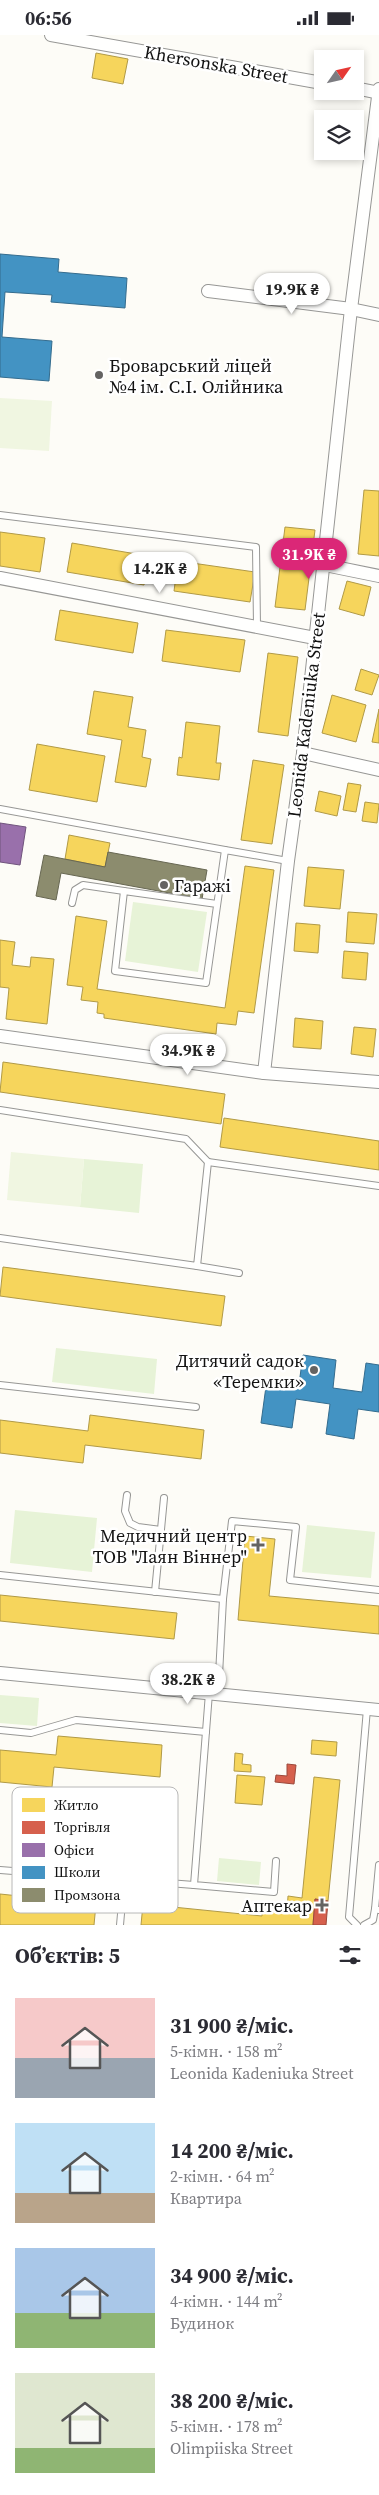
<!DOCTYPE html>
<html lang="uk">
<head>
<meta charset="utf-8">
<style>
  :root { --surface:#fff; --page:#f2f2f3; --text:#2b2b33; --muted:#7c7c81; --accent:#db2777 }
  body { margin:0; font-family:"Source Serif 4",serif; background:var(--page); color:var(--text); height:100vh; display:flex; flex-direction:column; font-size:19px; white-space:nowrap }
  * { box-sizing:border-box; margin:0 }
  p { font-size:16px; color:var(--muted) }
  .icon { flex:none; width:28px; height:28px; fill:none; stroke:currentColor; stroke-width:2; stroke-linecap:round; stroke-linejoin:round }
  .map { position:relative; height:1890px; overflow:hidden }
  .sheet { display:flex; flex-direction:column; background:var(--surface); flex:1 }
  .sheet>* { flex:none }
  .needle { width:32px; rotate:56deg }
  .controls { position:absolute; left:314px; top:15px; display:grid; gap:10px }
  .controls a { display:grid; place-items:center; width:50px; height:50px; border-radius:0px; background:var(--surface); box-shadow:0 2px 8px #0003; font-size:25px }
  .price { position:absolute; translate:-50% -42px; padding:0 11px; border-radius:18px; background:#fff; color:#222; font-size:16px; line-height:32px; filter:drop-shadow(0 1px 2px #0008) }
  .price::after { content:''; position:absolute; left:50%; top:30px; width:15px; height:11px; margin-left:-8px; background:inherit; clip-path:polygon(0 0,100% 0,50% 100%) }
  .price.active { background:var(--accent); color:#fff }
  ul { padding:0; list-style:none }
  li { display:flex; align-items:center; gap:15px; height:125px; padding:0 15px }
  li span { display:grid; place-items:center; flex:none; width:140px; height:100px; border-radius:0px; color:#555 }
  li>.icon { margin-inline-start:auto }
  span .icon { width:60px; height:60px; fill:#fffc; stroke-width:1 }
  li b { font-size:21px }
  h2 { display:flex; justify-content:space-between; align-items:center; height:60px; padding:0 15px; font-size:21px }
  .status { display:flex; justify-content:space-between; align-items:center; height:35px; padding:0 25px; background:var(--surface); direction:ltr }
  .status svg { height:14px; fill:currentColor }
  .map>svg:first-child { display:block }
  .green { fill:#e7f3d7 }
  .pitch { fill:#f0f6e1 }
  .homes { fill:#f6d55c; stroke:#b19a46 }
  .shops { fill:#d6604d; stroke:#9b483b }
  .offices { fill:#9970ab; stroke:#70547d }
  .schools { fill:#4393c3; stroke:#346c8e }
  .industry { fill:#8c8c6e; stroke:#676752 }
  .lines { fill:none; stroke-linecap:round; stroke-linejoin:round }
  .service-casing { stroke:#979795; stroke-width:8 }
  .minor-casing { stroke:#979795; stroke-width:14 }
  .service { stroke:#fffffe; stroke-width:6 }
  .minor { stroke:#fffffe; stroke-width:12 }
  .poi-dot { fill:#646362; stroke:#fff; stroke-width:2 }
  .labels { text-anchor:middle; dominant-baseline:central; stroke-width:5; stroke-linejoin:round; paint-order:stroke }
  .street-label { font-size:18px; fill:#111; stroke:#fff }
  .poi-label { font-size:18px; fill:#111; stroke:#fff; text-anchor:end }
  .key { fill:#fff; stroke:#b8b8b8; stroke-width:1 }
  .key-label { font-size:14px; fill:#111 }
</style>
</head>
<body>
<div class="status"><b>06:56</b><svg viewBox="0 0 49 12"><path d="M0 12V9h3v3zM5 12V6h3v6zM10 12V3h3v9zM15 12V0h3v12zM26 1h20v11H26zM47 4h2v5h-2z"/></svg></div>
<div class="map">
<svg width="379" height="1890" viewBox="0 0 379 1890">
  <rect width="100%" height="100%" fill="#fdfcf7"/>
  <!-- green -->
  <g class="green">
    <path d="M133,867L207,877L198,937L125,926Z"/>
    <path d="M84,1124L143,1129L139,1178L80,1172Z"/>
    <path d="M56,1313L157,1324L154,1359L52,1347Z"/>
    <path d="M15,1475L97,1483L92,1537L10,1528Z"/>
    <path d="M307,1490L375,1497L371,1543L302,1537Z"/>
    <path d="M0,1660L39,1663L37,1691L0,1688Z"/>
    <path d="M219,1823L261,1827L259,1850L217,1846Z"/>
  </g>
  <!-- pitch -->
  <g class="pitch">
    <path d="M0,363L52,366L49,416L0,413Z"/>
    <path d="M11,1117L84,1124L80,1172L7,1165Z"/>
  </g>
  <!-- homes -->
  <g class="homes">
    <path d="M96,18L128,24L123,49L92,43Z"/>
    <path d="M364,455L379,456V521L358,519Z"/>
    <path d="M285,492L315,495L305,575L275,572Z"/>
    <path d="M0,497L45,503L40,537L0,531Z"/>
    <path d="M72,508L148,521L144,550L67,537Z"/>
    <path d="M178,526L255,537L250,567L174,556Z"/>
    <path d="M347,546L371,552L364,581L339,574Z"/>
    <path d="M60,575L138,588L133,618L55,605Z"/>
    <path d="M166,595L245,605L240,637L162,626Z"/>
    <path d="M268,618L298,622L288,701L258,697Z"/>
    <path d="M361,634L379,640L372,660L355,655Z"/>
    <path d="M94,656L133,662L128,692L146,695L142,722L151,724L146,752L115,747L122,705L87,699Z"/>
    <path d="M332,660L366,670L356,707L322,698Z"/>
    <path d="M379,674V708L372,707Z"/>
    <path d="M186,687L220,691L216,728H221L219,745L177,740L179,722L182,723Z"/>
    <path d="M37,709L105,721L97,767L29,755Z"/>
    <path d="M253,725L284,730L272,809L241,805Z"/>
    <path d="M348,748L361,750L356,777L343,775Z"/>
    <path d="M319,756L341,761L337,781L315,776Z"/>
    <path d="M365,767L379,769L377,788L362,786Z"/>
    <path d="M69,800L110,808L105,832L65,824Z"/>
    <path d="M245,831L274,835L254,978L238,976L236,990L217,988L216,999L104,983V979L97,978L98,967L81,965L83,952L67,950L76,881L107,886L97,954L225,973Z"/>
    <path d="M308,832L344,835L340,874L304,871Z"/>
    <path d="M348,877L377,879L374,909L346,907Z"/>
    <path d="M296,888L320,890L318,918L294,916Z"/>
    <path d="M0,905L15,907L12,930L30,932L31,922L54,924L47,989L6,984L9,953L0,952Z"/>
    <path d="M344,916L368,918L366,945L342,943Z"/>
    <path d="M295,983L323,986L321,1014L293,1012Z"/>
    <path d="M354,992L376,994L373,1022L351,1019Z"/>
    <path d="M3,1027L225,1059L221,1089L0,1057Z"/>
    <path d="M224,1083L379,1106V1135L220,1112Z"/>
    <path d="M3,1232L225,1261L221,1291L0,1261Z"/>
    <path d="M90,1380L204,1395L201,1424L85,1410L83,1428L0,1418V1385L88,1396Z"/>
    <path d="M245,1501L275,1504L269,1561L379,1571V1599L238,1585Z"/>
    <path d="M0,1560L177,1578L174,1604L0,1586Z"/>
    <path d="M58,1701L162,1710L160,1742L54,1732L52,1752L0,1747V1715L56,1720Z"/>
    <path d="M312,1705L337,1707L336,1721L311,1719Z"/>
    <path d="M235,1718L243,1719L242,1729L251,1730V1737L234,1736Z"/>
    <path d="M237,1740L265,1742L262,1770L235,1768Z"/>
    <path d="M314,1742L340,1745L328,1866L315,1864L313,1890H141L143,1869L262,1881V1875L287,1877L288,1861L302,1863Z"/>
    <path d="M0,1859L96,1869L94,1890H0Z"/>
  </g>
  <!-- shops -->
  <g class="shops">
    <path d="M287,1729L296,1730L294,1749L275,1747L276,1740L287,1741Z"/>
    <path d="M315,1864L328,1866L326,1890H313Z"/>
  </g>
  <!-- offices -->
  <path class="offices" d="M0,788L26,792L20,830L0,827Z"/>
  <!-- schools -->
  <g class="schools">
    <path d="M0,219L59,224L58,237L127,243L125,273L51,267L52,260L5,257L2,302L52,306L49,346L0,342Z"/>
    <path d="M303,1320L336,1325L333,1353L362,1357L366,1328L379,1330V1377L358,1374L354,1404L326,1399L330,1369L296,1364L292,1393L261,1388L267,1344L299,1349Z"/>
  </g>
  <!-- industry -->
  <path class="industry" d="M108,817L207,835L202,864L61,838L56,865L36,861L44,820L105,832Z"/>
  <g class="lines">
    <!-- service casing -->
    <g class="service-casing">
      <g id="service">
        <path d="M0,480L256,512L257,592"/>
        <path d="M0,774L225,815"/>
        <path d="M72,868L75,855L83,850L124,856"/>
        <path d="M217,869L124,856L115,936L206,948L225,815L288,826"/>
        <path d="M0,1075L186,1104L208,1127L379,1151"/>
        <path d="M0,1203L197,1231L208,1127"/>
        <path d="M197,1231L239,1238"/>
        <path d="M0,1350L196,1372"/>
        <path d="M127,1460L125,1476L130,1488L138,1492L161,1495"/>
        <path d="M0,1540L223,1564"/>
        <path d="M155,1557L164,1463"/>
        <path d="M209,1658L194,1850L274,1857L276,1826"/>
        <path d="M218,1659L223,1564L232,1486L296,1492L290,1545L379,1555"/>
        <path d="M0,1695L31,1698L76,1685L206,1697"/>
        <path d="M379,1830L375,1874L379,1875"/>
        <path d="M0,1835L194,1850"/>
        <path d="M120,1890L124,1845"/>
        <path d="M357,1890L349,1882L367,1674"/>
        <path d="M364,1890L373,1885L375,1874"/>
      </g>
    </g>
    <!-- minor casing -->
    <g class="minor-casing">
      <g id="minor">
        <path d="M51,0L322,48"/>
        <path d="M355,53L379,58"/>
        <path d="M208,256L351,274L379,280"/>
        <path d="M325,530L379,541"/>
        <path d="M0,543L315,603"/>
        <path d="M303,718L379,735"/>
        <path d="M0,1001L264,1038L379,1047"/>
        <path d="M264,1038L288,826L303,718L351,274L379,54"/>
        <path d="M0,1638L379,1675"/>
      </g>
    </g>
    <!-- service -->
    <use href="#service" class="service"/>
    <!-- minor -->
    <use href="#minor" class="minor"/>
  </g>
  <!-- markers -->
  <g class="poi-dot">
    <circle cx="99" cy="340" r="5"/>
    <circle cx="164" cy="850" r="5"/>
    <circle cx="314" cy="1335" r="5"/>
    <path d="M255.5 1502.5h5v5h5v5h-5v5h-5v-5h-5v-5h5z"/>
    <path d="M319.5 1862.5h5v5h5v5h-5v5h-5v-5h-5v-5h5z"/>
  </g>
  <g class="labels">
    <!-- street labels -->
    <g class="street-label">
      <text transform="translate(216 29) rotate(10)">Khersonska Street</text>
      <text transform="translate(306 680) rotate(-83)">Leonida Kadeniuka Street</text>
    </g>
    <!-- poi labels -->
    <g class="poi-label">
      <text x="109" y="330" text-anchor="start">Броварський ліцей<tspan x="109" dy="21">№4 ім. С.І. Олійника</tspan></text>
      <text x="174" y="850" text-anchor="start">Гаражі</text>
      <text x="304" y="1325">Дитячий садок<tspan x="304" dy="21">«Теремки»</tspan></text>
      <text x="247" y="1500">Медичний центр<tspan x="247" dy="21">ТОВ "Лаян Віннер"</tspan></text>
      <text x="312" y="1870">Аптекар</text>
    </g>
  </g>
  <!-- legend -->
  <rect x="12" y="1752" width="166" height="126" rx="8" class="key"/>
  <rect x="22" y="1763" width="23" height="14" fill="#f6d55c"/>
  <rect x="22" y="1786" width="23" height="13" fill="#d6604d"/>
  <rect x="22" y="1808" width="23" height="14" fill="#9970ab"/>
  <rect x="22" y="1831" width="23" height="13" fill="#4393c3"/>
  <rect x="22" y="1853" width="23" height="14" fill="#8c8c6e"/>
  <g class="key-label">
    <text x="54" y="1775">Житло</text>
    <text x="54" y="1797">Торгівля</text>
    <text x="54" y="1820">Офіси</text>
    <text x="54" y="1842">Школи</text>
    <text x="54" y="1865">Промзона</text>
  </g>
</svg>
<div class="controls">
<a><svg class="needle" viewBox="-14 -14 28 28"><path d="M0-13l5 13h-10z" fill="#e53935"/><path d="M0 13l5-13h-10z" fill="#7c7c81"/></svg></a>
<a><svg class="icon" aria-label="layers" viewBox="0 0 24 24"><path d="M12 4l9 5-9 5-9-5zM3 14l9 5 9-5"/></svg></a>
</div>
<b class="price" style="left:292px;top:280px">19.9K ₴</b>
<b class="price active" style="left:309px;top:545px">31.9K ₴</b>
<b class="price" style="left:160px;top:559px">14.2K ₴</b>
<b class="price" style="left:188px;top:1041px">34.9K ₴</b>
<b class="price" style="left:188px;top:1670px">38.2K ₴</b>
</div>
<section class="sheet">
<h2>Об’єктів: 5<svg class="icon" aria-label="filters" viewBox="0 0 24 24"><path d="M4 7h16M4 17h16"/><circle cx="9" cy="7" r="2"/><circle cx="15" cy="17" r="2"/></svg></h2>
<ul>
<li><span style="background:linear-gradient(#f6c9c9 60%,#9aa5b1 0)"><svg class="icon" aria-label="home" viewBox="0 0 24 24"><path d="M3 11l9-7 9 7M6 9v11h12V9"/></svg></span><div><b>31 900 ₴/міс.</b><p>5-кімн. · 158 m²</p><p>Leonida Kadeniuka Street</p></div></li>
<li><span style="background:linear-gradient(#bfe0f5 70%,#b9a48a 0)"><svg class="icon" aria-label="home" viewBox="0 0 24 24"><path d="M3 11l9-7 9 7M6 9v11h12V9"/></svg></span><div><b>14 200 ₴/міс.</b><p>2-кімн. · 64 m²</p><p>Квартира</p></div></li>
<li><span style="background:linear-gradient(#a9c7e8 65%,#8fb573 0)"><svg class="icon" aria-label="home" viewBox="0 0 24 24"><path d="M3 11l9-7 9 7M6 9v11h12V9"/></svg></span><div><b>34 900 ₴/міс.</b><p>4-кімн. · 144 m²</p><p>Будинок</p></div></li>
<li><span style="background:linear-gradient(#dfe7d0 75%,#8fb573 0)"><svg class="icon" aria-label="home" viewBox="0 0 24 24"><path d="M3 11l9-7 9 7M6 9v11h12V9"/></svg></span><div><b>38 200 ₴/міс.</b><p>5-кімн. · 178 m²</p><p>Olimpiiska Street</p></div></li>
</ul>
</section>
</body>
</html>
